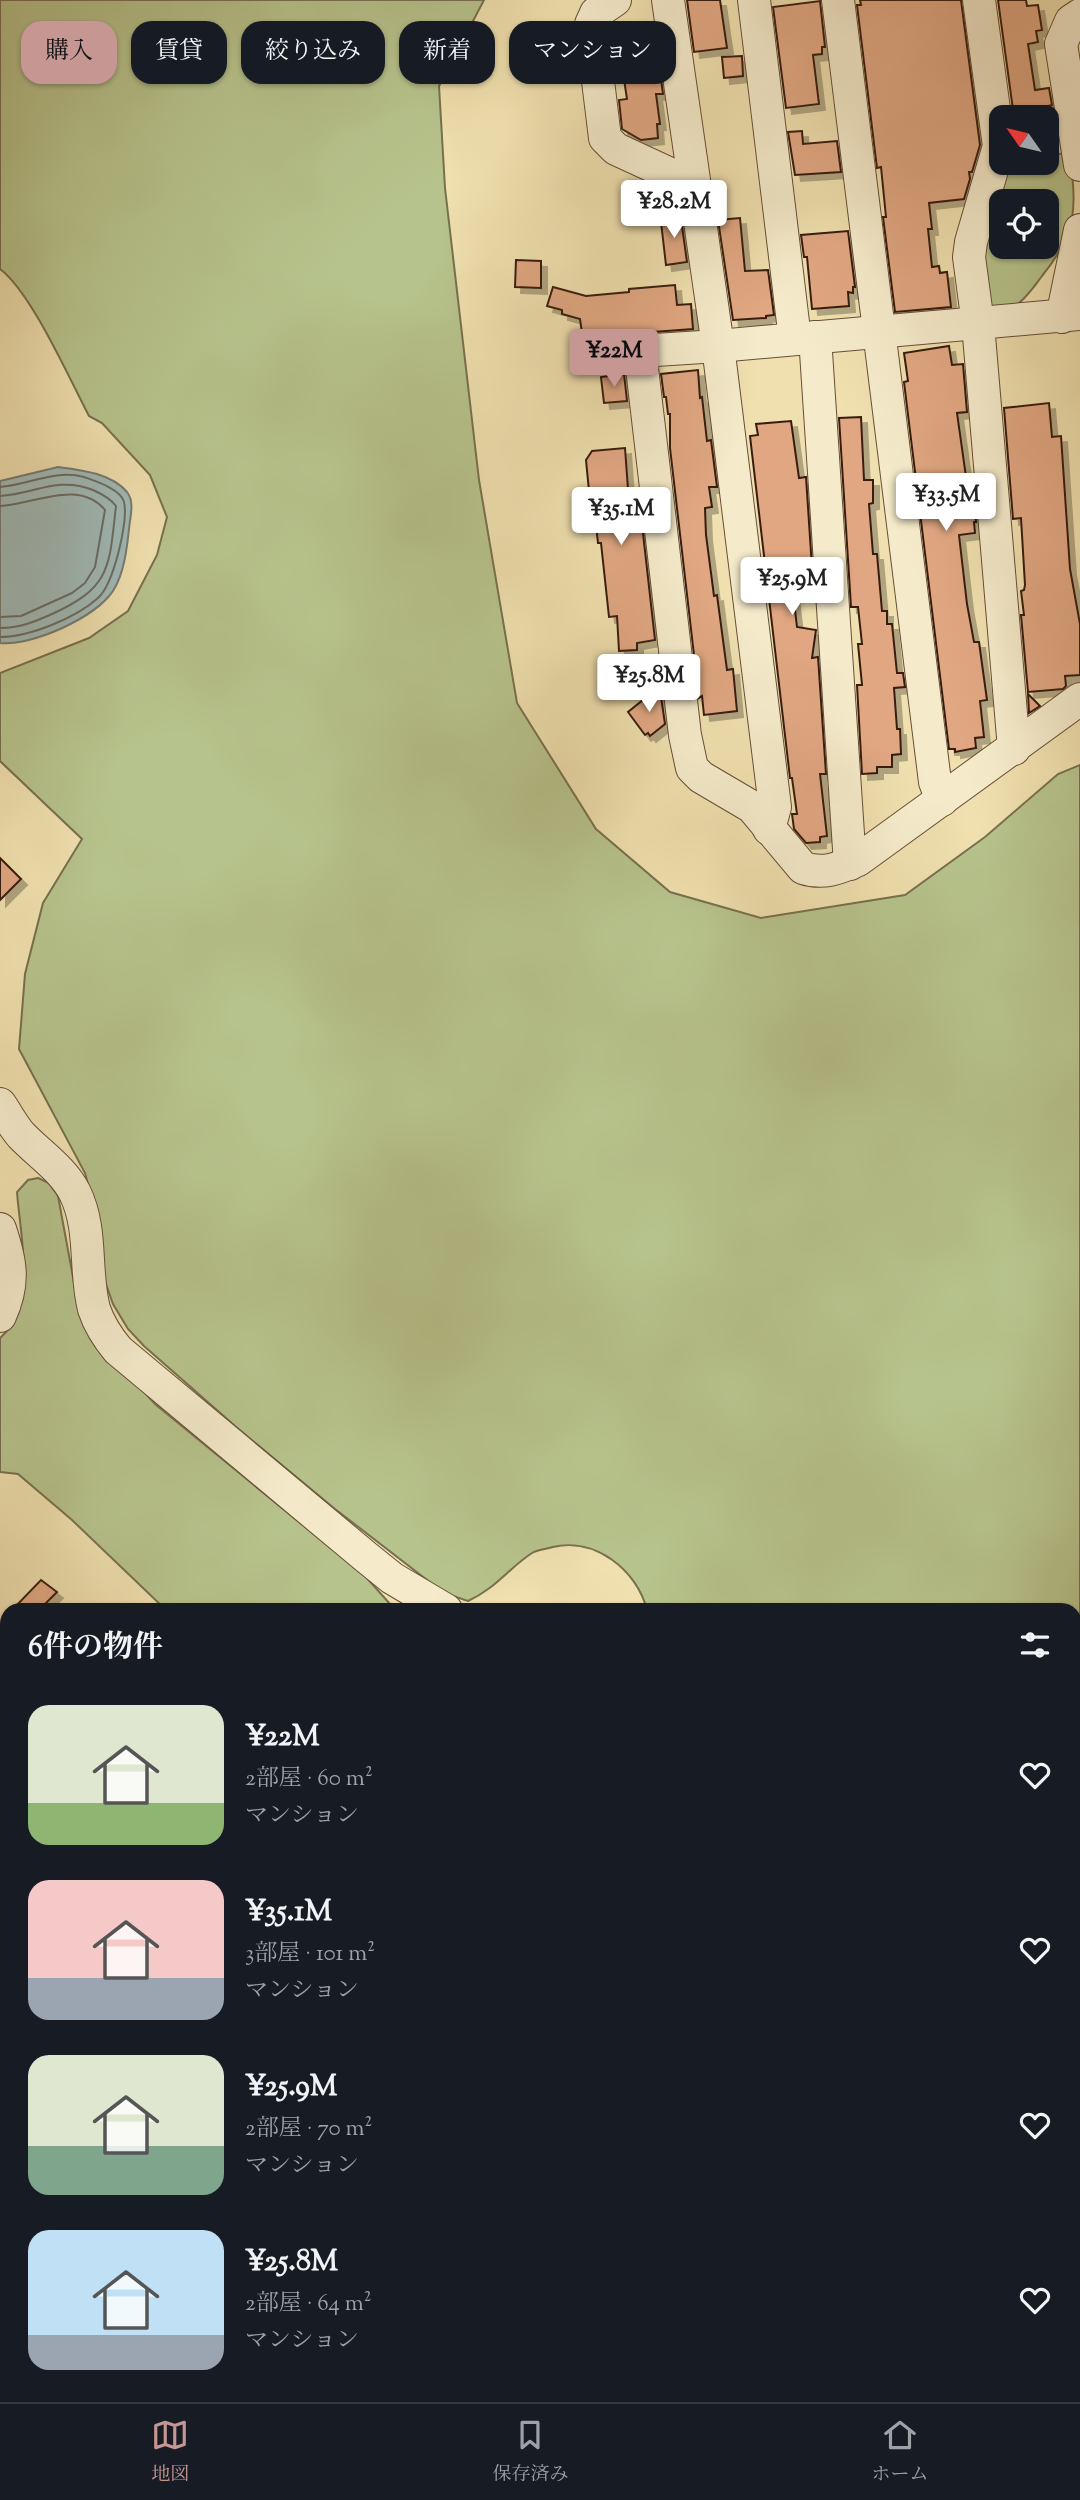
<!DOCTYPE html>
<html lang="ja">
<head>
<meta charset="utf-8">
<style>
  :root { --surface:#171b24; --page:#20242c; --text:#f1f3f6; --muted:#9ea1a6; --line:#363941; --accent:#c59692 }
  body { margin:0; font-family:"Sorts Mill Goudy","Noto Serif JP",serif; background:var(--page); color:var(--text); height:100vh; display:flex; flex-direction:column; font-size:26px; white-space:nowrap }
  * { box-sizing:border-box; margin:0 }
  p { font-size:23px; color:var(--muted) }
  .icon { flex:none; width:38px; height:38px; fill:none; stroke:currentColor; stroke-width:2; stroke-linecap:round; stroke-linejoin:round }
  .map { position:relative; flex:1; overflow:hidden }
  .details { position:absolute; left:0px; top:1603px; width:1082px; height:800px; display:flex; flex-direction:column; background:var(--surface); border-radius:21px 21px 0 0; box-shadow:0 2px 5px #0004 }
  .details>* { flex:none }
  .top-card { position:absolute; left:21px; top:21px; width:700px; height:63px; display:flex; gap:14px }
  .needle { width:46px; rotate:304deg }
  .controls { position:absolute; left:989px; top:105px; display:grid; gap:14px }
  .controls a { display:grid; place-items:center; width:70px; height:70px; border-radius:14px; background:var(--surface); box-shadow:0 2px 5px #0004; font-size:35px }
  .price { position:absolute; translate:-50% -60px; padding:0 16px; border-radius:7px; background:#fff; color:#222; font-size:23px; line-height:46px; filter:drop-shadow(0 2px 4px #0008) }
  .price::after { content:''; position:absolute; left:50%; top:42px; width:21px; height:16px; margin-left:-10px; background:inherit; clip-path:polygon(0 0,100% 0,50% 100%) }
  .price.active { background:var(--accent); color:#111 }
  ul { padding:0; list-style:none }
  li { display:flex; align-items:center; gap:21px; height:175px; padding:0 28px }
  li span { display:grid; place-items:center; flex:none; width:196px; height:140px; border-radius:21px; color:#555 }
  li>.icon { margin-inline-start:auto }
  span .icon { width:84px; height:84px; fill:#fffc; stroke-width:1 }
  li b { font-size:30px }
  h2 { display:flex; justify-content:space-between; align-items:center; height:84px; padding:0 28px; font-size:30px }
  .chip { padding:0 24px; border-radius:21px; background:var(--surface); box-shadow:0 2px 5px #0004; font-size:24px; line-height:63px }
  .chip.active { background:var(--accent); color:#111 }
  .menu { display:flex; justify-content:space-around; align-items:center; height:98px; border-top:2px solid var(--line); background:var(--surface); font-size:19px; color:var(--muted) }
  .menu a { display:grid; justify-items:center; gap:4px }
  .menu .active { color:var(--accent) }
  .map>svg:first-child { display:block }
  .green { fill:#b7c38c; stroke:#78704e; stroke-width:2; fill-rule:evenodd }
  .water { fill:#a0bab7; stroke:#777b75; stroke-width:2 }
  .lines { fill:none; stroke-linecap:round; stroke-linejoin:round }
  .shore { stroke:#6c6c64; stroke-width:2 }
  .stream { stroke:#777b75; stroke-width:7 }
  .building { fill:#e0a782; stroke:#391d11; stroke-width:2; filter:url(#shadow) }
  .minor-casing { stroke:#674e38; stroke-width:34 }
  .minor { stroke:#f5ebcb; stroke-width:32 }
</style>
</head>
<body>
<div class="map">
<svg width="1080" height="2402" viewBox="0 0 1080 2402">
  <defs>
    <filter id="shadow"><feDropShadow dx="6" dy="6" stdDeviation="0" flood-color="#0004"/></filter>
  </defs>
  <rect width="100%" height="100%" fill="#f0e0af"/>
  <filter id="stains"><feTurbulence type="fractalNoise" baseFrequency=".00286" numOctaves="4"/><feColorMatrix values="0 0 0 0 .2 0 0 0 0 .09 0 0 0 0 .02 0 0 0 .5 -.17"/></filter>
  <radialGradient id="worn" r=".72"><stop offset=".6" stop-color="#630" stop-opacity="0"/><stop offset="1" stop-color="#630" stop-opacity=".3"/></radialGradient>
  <!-- green -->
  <g class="green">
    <path d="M0,0H484L439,86L445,188L479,480L517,703L596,829L670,892L761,918L905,895L985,837L1058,774L1080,765V1895L1075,1896L1074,1610H647C637,1570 595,1537 553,1547C547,1549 538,1549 532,1553C509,1568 495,1589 468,1601L444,1593L335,1509L235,1426L144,1346L128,1329L113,1304L102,1273L101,1233L85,1173L19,1049L25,974L43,903L82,839L0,761V673L89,638L128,611L157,555L167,517L150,475L102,423L89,416C69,378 31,292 0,269Z"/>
    <path d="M1069,153C1078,205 1077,233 1042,276C1035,285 1026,299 1016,305C1007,310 994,311 984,314L977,273L1001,163H1046L1047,155ZM1001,201H1046V247H1001Z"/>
    <path d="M38,1178L49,1183L58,1196L77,1299L92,1335L155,1404L365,1576L390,1604V1610H166L72,1520L18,1474L0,1472V1338C38,1305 20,1236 17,1192L28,1180Z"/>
    <path d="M1075,2049L1080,2050V2402H660L663,2396H1074Z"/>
  </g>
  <!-- water -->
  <g class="water">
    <path d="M58,467C81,470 111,473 127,492C135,502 130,517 129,529C127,548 124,574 113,591C95,618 32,646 0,643V481Z"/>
    <path d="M1074,1926L1080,1927V2037L1075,2034Z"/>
  </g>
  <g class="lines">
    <!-- shore -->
    <g class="shore">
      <path d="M0,487C28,485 55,469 84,477C95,481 121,489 124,502C129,521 113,585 98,598C76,618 29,637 0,637"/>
      <path d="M0,496C35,494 57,476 93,490C102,494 110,498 116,506C109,566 112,587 52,614C34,622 20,628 0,628"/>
      <path d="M0,506C32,505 79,478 105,510L95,567L85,583L72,593L21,616L0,617"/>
    </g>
    <!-- stream -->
    <g class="stream">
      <path d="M0,1801L7,1809"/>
      <path d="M153,2402L158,2396"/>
    </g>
  </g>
  <!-- building -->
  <g class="building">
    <path d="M687,0H720L727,48L694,52Z"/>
    <path d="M860,0H961L980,145L972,172H969L970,179L964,199L929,203L932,229H928L932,267L939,266L940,273L947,272L951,307L895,312L883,217H886L881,167L877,168L857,5H861Z"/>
    <path d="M998,0H1026L1027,6L1038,5L1042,30L1036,31L1038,42L1028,44L1035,90L1049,88L1052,105L1040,108L1041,114L1031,117H1014Z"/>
    <path d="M820,1L825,47H822V54L813,55L819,104L786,108L773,7Z"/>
    <path d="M644,30L649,51L657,50L663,94H656L660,124H657L658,138L641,140L622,129L619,100L627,99L617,33Z"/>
    <path d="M742,56L743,76L724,78L722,57Z"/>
    <path d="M802,131L803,144L837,141L841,172L795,175L788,132Z"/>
    <path d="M680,212L687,262L666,265L661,222L666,221V214Z"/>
    <path d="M740,218L745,271L768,270L774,315L766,316V318L733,320L718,220Z"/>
    <path d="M848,231L855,287H853V293L848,292L849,306L812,309L807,257H804L801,235Z"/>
    <path d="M516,260L541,261V288L515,287Z"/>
    <path d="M675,285L677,305L691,304L693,329L639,333L630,336L625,341L597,344L596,339L583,340L580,319L562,314V310L547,306L553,287L586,296L629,292V289Z"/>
    <path d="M949,346L952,365L963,364L967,412L957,413L966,477L972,475L976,522H974L975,533L959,535L967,604L974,642H979L987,700L980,701L984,737L975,738L976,748L955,752V749H949L904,382L908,381L904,353Z"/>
    <path d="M698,370L700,398L702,397L707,441L711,440L717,487H709L712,507L705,508L706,535L714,596L717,595L727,670L733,669L737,711L704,715L702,696L699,698L670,448V414H668L666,397H664L661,374Z"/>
    <path d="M624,374L627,401L604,403L601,377Z"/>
    <path d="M1049,403L1052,437L1061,436L1070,569L1080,624V675L1065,676L1066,686L1063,689L1028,692L1021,615H1024L1021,591L1024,590L1025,585L1021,518L1013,519L1004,408Z"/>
    <path d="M861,417L864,480H873V503L869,504L873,554H877L882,611H887V624H892L897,673H903L905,687L894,688L897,729H900L901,754L892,755V767H877V773L862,774L857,685H862L858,644H862L858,607H851L839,418Z"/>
    <path d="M791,421L799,478L806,477L813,583L792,585L797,627L816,630L812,658L818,657L826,774H820L827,836L820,837V842L806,843L794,829L792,814H797L792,778H790L750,436L758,435L756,424Z"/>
    <path d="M625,448L628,489H638L655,640L637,643V650L619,651L617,616L609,617L601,543H598L592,490L589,491L586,460L592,451Z"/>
    <path d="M660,690L665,724L650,736L648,733L645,735L628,712L654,691L656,693Z"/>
    <path d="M1028,694L1040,706L1029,713Z"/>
    <path d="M0,858L21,879L0,900Z"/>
    <path d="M41,1580L57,1592L39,1610H12Z"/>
  </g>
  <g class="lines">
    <!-- minor casing -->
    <g class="minor-casing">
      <g id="minor">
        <path d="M615,0L596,13L591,24L605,138L616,149L694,185"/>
        <path d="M668,0L718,346L775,807L769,829"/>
        <path d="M754,0L795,339"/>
        <path d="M838,0L935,782L942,800"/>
        <path d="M979,0L999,146L971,242L969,257L978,324L1014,749"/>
        <path d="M1080,15L1071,21L1061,44L1080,165"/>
        <path d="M1080,314L718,346L640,351L685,735L692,768L701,777L752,807L803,868C824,875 839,868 858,860L1080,699"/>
        <path d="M1062,317L1080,230"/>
        <path d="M815,337L850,864"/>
        <path d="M0,1104C7,1114 13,1126 21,1135C39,1154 63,1169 75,1193C93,1230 84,1271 94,1309C99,1324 108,1338 118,1350L366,1557L392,1578L446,1610"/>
        <path d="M0,1229C11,1262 15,1283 0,1316"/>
        <path d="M0,1780L7,1788"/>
        <path d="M0,1915L7,1907"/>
        <path d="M7,2396L17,2402"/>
        <path d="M460,2396L462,2402"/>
      </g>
    </g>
    <!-- minor -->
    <use href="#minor" class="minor"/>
  </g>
  <rect width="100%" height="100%" filter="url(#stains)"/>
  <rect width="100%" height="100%" fill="url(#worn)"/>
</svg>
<div class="controls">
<a><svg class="needle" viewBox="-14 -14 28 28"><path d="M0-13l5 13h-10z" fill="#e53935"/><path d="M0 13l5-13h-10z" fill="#9ea1a6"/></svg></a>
<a><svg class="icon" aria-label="locate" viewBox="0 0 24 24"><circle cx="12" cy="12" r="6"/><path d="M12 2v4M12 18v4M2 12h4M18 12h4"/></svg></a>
</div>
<b class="price" style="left:674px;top:240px">¥28.2M</b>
<b class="price active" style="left:614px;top:389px">¥22M</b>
<b class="price" style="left:946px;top:533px">¥33.5M</b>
<b class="price" style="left:621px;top:547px">¥35.1M</b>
<b class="price" style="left:792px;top:617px">¥25.9M</b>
<b class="price" style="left:649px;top:714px">¥25.8M</b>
<div class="top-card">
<a class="chip active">購入</a>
<a class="chip">賃貸</a>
<a class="chip">絞り込み</a>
<a class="chip">新着</a>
<a class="chip">マンション</a>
</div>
<section class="details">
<h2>6件の物件<svg class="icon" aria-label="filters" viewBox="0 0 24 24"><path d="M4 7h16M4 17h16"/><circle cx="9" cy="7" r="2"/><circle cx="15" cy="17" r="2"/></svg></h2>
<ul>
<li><span style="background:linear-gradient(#dfe7d0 70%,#8fb573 0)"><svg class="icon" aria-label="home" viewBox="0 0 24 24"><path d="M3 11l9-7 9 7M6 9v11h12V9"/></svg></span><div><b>¥22M</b><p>2部屋 · 60 m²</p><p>マンション</p></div><svg class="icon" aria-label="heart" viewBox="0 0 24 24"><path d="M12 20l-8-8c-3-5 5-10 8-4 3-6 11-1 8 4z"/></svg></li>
<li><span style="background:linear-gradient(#f6c9c9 70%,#9aa5b1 0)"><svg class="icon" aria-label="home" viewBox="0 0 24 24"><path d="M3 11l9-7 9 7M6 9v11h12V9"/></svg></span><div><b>¥35.1M</b><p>3部屋 · 101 m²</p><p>マンション</p></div><svg class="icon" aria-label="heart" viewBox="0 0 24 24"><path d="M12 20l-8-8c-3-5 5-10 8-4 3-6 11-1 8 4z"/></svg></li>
<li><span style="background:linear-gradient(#dfe7d0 65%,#7fa58c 0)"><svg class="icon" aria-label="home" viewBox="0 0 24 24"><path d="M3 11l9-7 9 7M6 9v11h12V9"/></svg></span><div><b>¥25.9M</b><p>2部屋 · 70 m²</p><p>マンション</p></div><svg class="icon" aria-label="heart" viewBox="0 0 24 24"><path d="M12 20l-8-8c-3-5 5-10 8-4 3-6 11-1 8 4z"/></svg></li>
<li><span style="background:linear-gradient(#bfe0f5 75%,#9aa5b1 0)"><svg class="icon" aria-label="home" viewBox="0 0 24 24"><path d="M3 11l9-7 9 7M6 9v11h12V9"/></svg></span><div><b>¥25.8M</b><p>2部屋 · 64 m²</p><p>マンション</p></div><svg class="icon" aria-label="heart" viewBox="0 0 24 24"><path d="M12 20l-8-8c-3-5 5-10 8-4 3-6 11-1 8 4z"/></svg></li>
</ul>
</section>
</div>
<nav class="menu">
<a class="active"><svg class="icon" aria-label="map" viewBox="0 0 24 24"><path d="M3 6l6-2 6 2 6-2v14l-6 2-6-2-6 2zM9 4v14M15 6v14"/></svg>地図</a>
<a><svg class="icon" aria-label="saved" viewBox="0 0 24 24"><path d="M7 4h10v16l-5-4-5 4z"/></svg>保存済み</a>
<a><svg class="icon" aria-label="home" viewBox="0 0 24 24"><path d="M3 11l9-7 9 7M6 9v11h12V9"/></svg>ホーム</a>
</nav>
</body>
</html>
